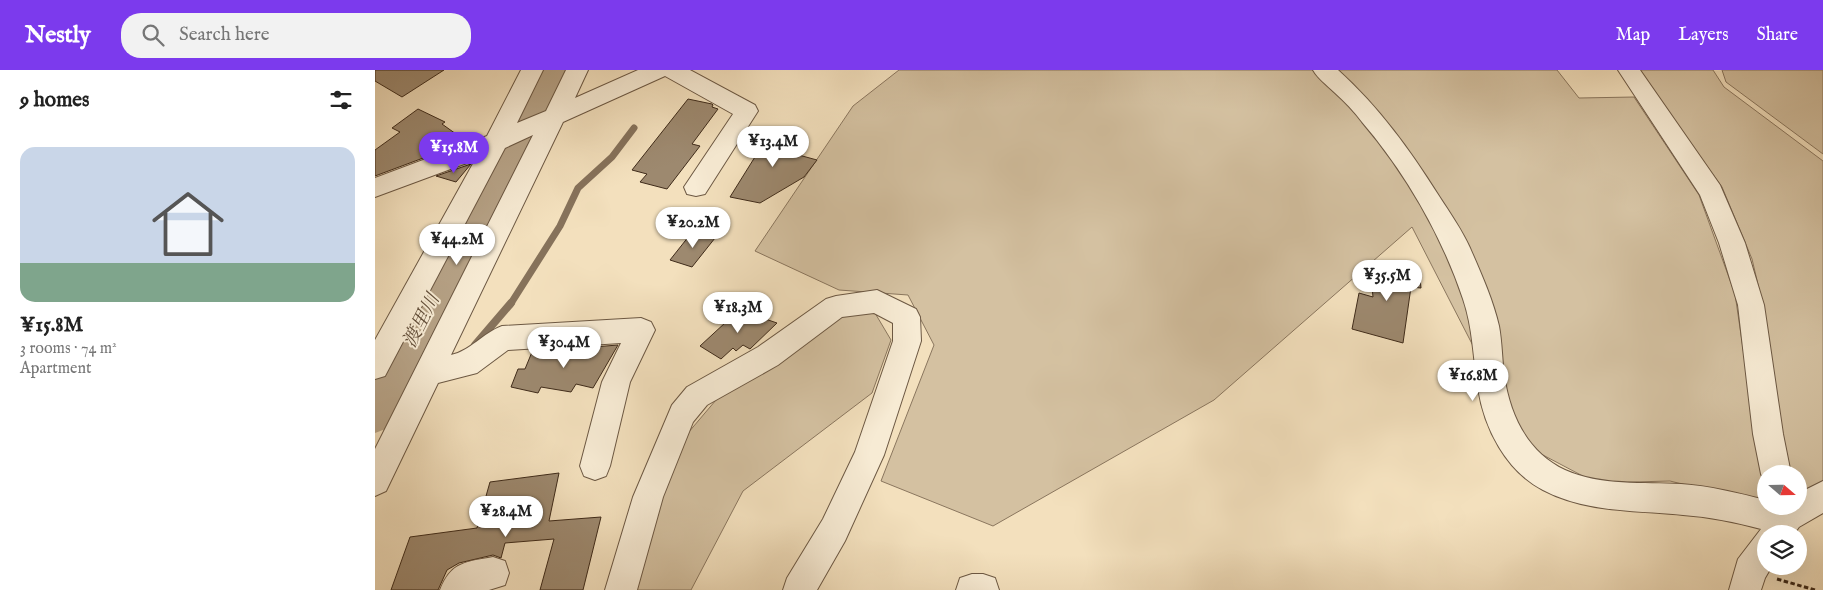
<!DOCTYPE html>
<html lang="en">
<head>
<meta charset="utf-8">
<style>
  :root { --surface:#fff; --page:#f2f2f2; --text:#222; --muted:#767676; --accent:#7c3aed }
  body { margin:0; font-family:"IM FELL English","Noto Serif JP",serif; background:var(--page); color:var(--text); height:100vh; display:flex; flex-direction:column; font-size:19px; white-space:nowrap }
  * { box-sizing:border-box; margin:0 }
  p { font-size:16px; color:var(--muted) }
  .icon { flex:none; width:28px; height:28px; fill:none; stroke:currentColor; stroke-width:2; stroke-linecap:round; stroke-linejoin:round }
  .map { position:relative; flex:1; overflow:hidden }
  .details { display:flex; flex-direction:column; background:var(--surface); width:375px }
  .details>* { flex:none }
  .needle { width:32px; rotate:110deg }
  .buttons { position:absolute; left:1382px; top:395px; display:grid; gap:10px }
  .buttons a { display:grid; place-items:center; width:50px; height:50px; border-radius:50%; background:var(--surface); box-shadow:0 5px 20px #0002; font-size:25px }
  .price { position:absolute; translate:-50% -42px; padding:0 11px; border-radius:18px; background:#fff; color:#222; font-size:16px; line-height:32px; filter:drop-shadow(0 1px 2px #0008) }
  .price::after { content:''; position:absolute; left:50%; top:30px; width:15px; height:11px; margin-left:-8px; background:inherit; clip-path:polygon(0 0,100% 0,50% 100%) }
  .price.selected { background:var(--accent); color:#fff }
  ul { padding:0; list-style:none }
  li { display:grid; align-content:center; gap:10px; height:265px; padding:0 20px }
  li span { display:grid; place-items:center; height:155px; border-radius:15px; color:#555 }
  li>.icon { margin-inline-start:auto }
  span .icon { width:90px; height:90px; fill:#fffc; stroke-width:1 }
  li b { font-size:21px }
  h2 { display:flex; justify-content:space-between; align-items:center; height:60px; padding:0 20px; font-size:21px }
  header { display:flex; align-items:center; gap:30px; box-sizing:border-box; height:70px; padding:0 25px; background:var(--accent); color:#fff }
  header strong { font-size:24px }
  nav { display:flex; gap:28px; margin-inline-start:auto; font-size:18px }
  .search { width:350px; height:45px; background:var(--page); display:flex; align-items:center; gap:12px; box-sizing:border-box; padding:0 18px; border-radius:20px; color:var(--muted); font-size:19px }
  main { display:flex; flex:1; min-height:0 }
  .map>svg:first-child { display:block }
  .green { fill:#d4c1a1; stroke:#8a765e }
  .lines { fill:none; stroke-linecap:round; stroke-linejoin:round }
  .stream-far1 { stroke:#86725b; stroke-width:7 }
  .stream { stroke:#86725b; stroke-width:8 }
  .river { fill:#b6a286; fill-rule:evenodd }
  .building { fill:#9d896f; stroke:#3f2b1a }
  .minor-casing { stroke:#6c5843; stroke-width:2 }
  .path { stroke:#3f2b1a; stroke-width:3; stroke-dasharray:4.5 2.5; stroke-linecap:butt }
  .minor { fill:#f7ebd4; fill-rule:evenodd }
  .labels { text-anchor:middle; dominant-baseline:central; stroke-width:4; stroke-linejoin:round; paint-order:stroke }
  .water-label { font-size:19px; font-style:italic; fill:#634f3a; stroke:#f7ebd4 }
</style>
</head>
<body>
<header>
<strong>Nestly</strong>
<div class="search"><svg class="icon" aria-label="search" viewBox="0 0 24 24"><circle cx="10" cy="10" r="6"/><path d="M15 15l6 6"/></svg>Search here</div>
<nav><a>Map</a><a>Layers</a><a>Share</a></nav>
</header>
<main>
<section class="details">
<h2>9 homes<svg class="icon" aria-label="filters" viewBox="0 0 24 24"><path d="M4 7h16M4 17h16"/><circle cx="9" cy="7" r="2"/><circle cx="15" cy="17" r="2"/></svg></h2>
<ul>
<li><span style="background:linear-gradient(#c9d6e8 75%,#7fa58c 0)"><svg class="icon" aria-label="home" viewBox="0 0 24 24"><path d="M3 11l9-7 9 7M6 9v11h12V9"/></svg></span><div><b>¥15.8M</b><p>3 rooms · 74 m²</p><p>Apartment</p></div></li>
</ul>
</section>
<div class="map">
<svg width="1448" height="520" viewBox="0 0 1448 520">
  <rect width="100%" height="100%" fill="#f3e0bd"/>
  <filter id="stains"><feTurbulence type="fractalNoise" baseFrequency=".004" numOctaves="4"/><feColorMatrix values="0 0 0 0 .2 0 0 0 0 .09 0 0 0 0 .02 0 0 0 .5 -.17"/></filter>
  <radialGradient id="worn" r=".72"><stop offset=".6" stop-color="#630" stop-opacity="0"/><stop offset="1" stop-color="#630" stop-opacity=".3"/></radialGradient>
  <!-- green -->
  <g class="green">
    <path d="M524,0H1182L1204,28L1259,27L1324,125L1360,224L1391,435L1295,411L1221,413L1149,375L1037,157L839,330L618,456L506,411L559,275L533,225L464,220L380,181L478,36Z"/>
    <path d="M1263,0H1338L1349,17L1448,91V413L1424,426V404H1413L1389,240L1377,189L1347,117Z"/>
    <path d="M1347,0H1448V84L1351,12Z"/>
    <path d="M497,238L516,270L497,323L368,421L316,520H255L307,370L341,330L454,250Z"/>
  </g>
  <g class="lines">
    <!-- stream-far1 -->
    <path class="stream-far1" d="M135,235L185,156L203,118L237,87L259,58"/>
    <!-- stream -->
    <path class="stream" d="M100,275L136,233"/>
    <!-- river -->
    <path class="river" d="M158,0H194L16,357L0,363V296Z"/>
  </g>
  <!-- building -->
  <g class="building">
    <path d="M0,0H69L27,27L0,11Z"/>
    <path d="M313,29L337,34L338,35L337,37L343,39L317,74L325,76L292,119L265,112L272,104L257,100Z"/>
    <path d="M43,39L70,52L67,54L88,69L75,78L0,106V80L25,62L17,58Z"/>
    <path d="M398,58L425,63L417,77L424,79L420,84L442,90L429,107L385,133L355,127Z"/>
    <path d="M96,94L81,112L61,106Z"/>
    <path d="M318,161L340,168L317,197L295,190Z"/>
    <path d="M995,194L1044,198L1046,218L1036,217L1028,273L977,259L984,223L998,227Z"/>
    <path d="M364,240L402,253L375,279L368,275L361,281L358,278L346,289L325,276Z"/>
    <path d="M243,275L218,318L201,314L196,322L166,317L163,323L136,317L143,299H150L157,282Z"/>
    <path d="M184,403L174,451L226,447L208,520H165L179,469L130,473L126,488L118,485L84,493L72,500L63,520H16L35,467L102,458L115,412Z"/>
  </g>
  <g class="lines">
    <!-- minor casing -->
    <g class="minor-casing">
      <g id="minor">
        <path d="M146,0H168L142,53L171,41L191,0H213L200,28L263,0H315L380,35L383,41L330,124L321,126L312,124L309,117L358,44L290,6L188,52L76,285C95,281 108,263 127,256L266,248L276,252L280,260L255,312L235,396L231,406L220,410L209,406L205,396L227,312L246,273L133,280L102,303L63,313L11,421L0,426V379L158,65L130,78L10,306L0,309V270L100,90L0,127V108L112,66Z"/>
        <path d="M938,0H963C1004,37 1035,80 1064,126C1075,143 1087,160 1095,178C1106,203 1118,230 1124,256C1127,272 1127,289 1129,305C1135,345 1152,382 1190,400C1225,416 1269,412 1306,414C1335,416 1363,423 1391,430V436H1424V423L1448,411V443L1424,457L1419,464H1391V496H1397L1390,508L1386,520H1354L1363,489L1386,459C1360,452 1335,447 1308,445C1260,440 1212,443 1168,420C1131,401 1109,358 1103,318C1098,288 1098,258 1088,229C1067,166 1030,102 987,52C979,41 969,31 959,22C952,15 943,9 938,0Z"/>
        <path d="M1243,0H1265L1345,115L1370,173L1389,235L1408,364L1416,404H1391V415L1386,404L1378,364L1363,235L1344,173L1325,125Z"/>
        <path d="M502,220L541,239L545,247L546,271L509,385L470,471L442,520H408L412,508L448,449L480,382L518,271V253L499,243L467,247L403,295L332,335L318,352L288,427L262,520H230L258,427L297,335L312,317L383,277L451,229L461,226Z"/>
        <path d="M118,487L130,491L134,503L130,515L114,520H65C76,492 90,492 118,487Z"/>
        <path d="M597,504H608L620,508L624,520H581L585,508Z"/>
      </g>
    </g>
    <!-- path -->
    <path class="path" d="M1402,509L1440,520"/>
    <!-- minor -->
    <use href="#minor" class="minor"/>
  </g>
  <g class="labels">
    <!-- water labels -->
    <g class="water-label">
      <text transform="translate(47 251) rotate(-63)">渡里川</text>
    </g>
  </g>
  <rect width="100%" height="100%" filter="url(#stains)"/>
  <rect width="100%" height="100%" fill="url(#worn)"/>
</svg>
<div class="buttons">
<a><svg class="needle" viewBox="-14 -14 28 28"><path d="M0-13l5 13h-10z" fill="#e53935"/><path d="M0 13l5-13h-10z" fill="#767676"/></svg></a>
<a><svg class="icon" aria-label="layers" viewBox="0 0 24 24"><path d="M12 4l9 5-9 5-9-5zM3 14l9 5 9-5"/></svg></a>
</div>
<b class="price" style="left:398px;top:98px">¥13.4M</b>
<b class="price selected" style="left:79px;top:104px">¥15.8M</b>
<b class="price" style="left:318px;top:179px">¥20.2M</b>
<b class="price" style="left:82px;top:196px">¥44.2M</b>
<b class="price" style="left:1012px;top:232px">¥35.5M</b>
<b class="price" style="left:363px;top:264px">¥18.3M</b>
<b class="price" style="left:189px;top:299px">¥30.4M</b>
<b class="price" style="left:1098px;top:332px">¥16.8M</b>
<b class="price" style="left:131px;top:468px">¥28.4M</b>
</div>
</main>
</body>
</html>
